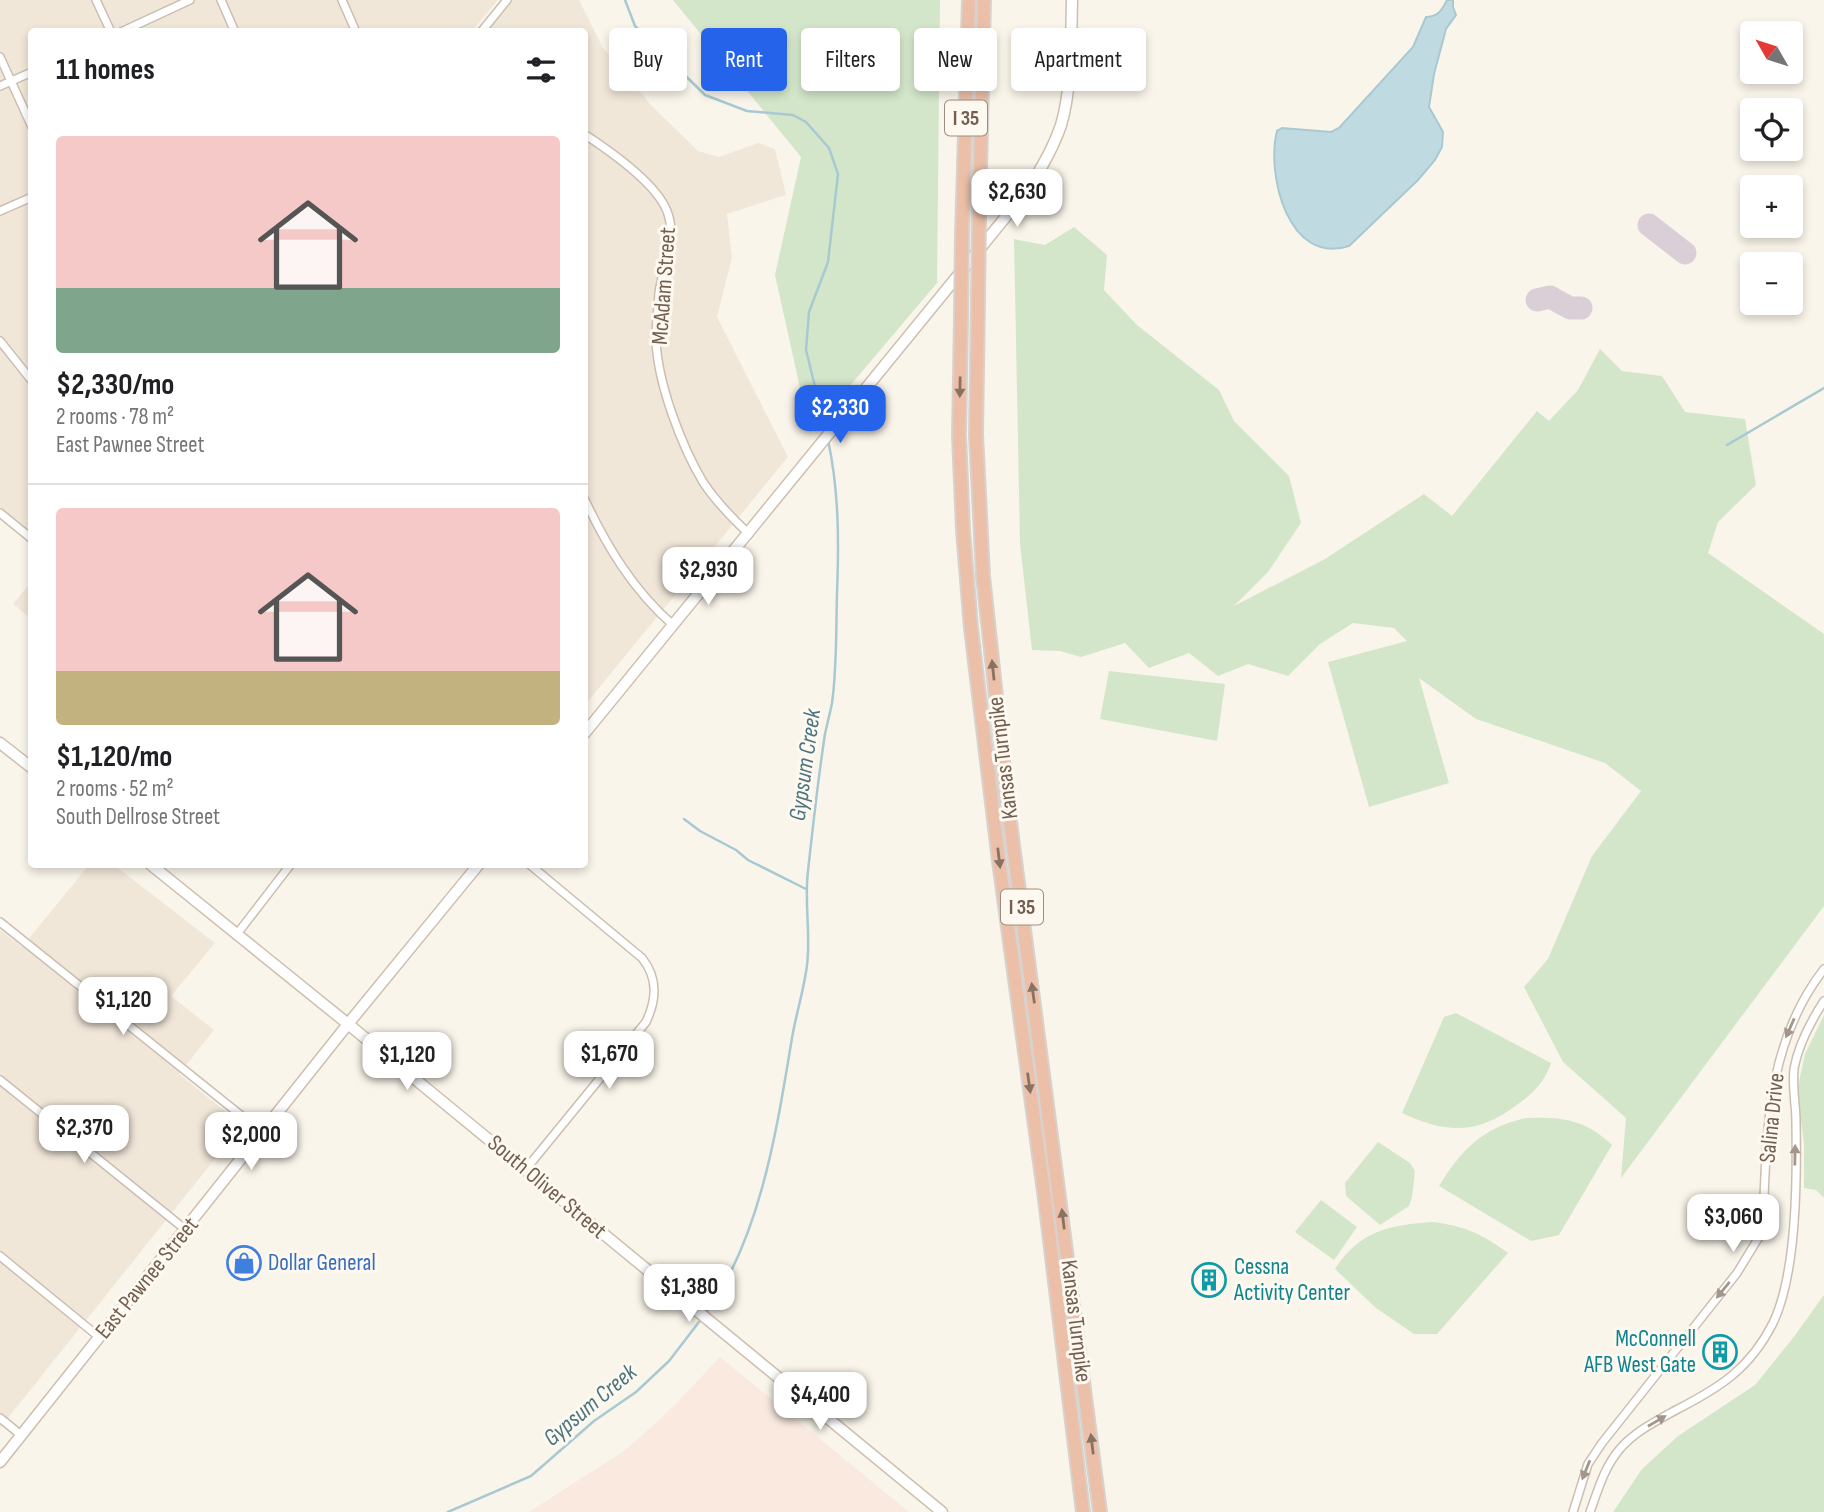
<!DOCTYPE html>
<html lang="en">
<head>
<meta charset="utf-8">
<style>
  :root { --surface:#fff; --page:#f6f6f6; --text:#202124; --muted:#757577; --line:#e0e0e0; --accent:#2563eb }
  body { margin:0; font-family:"Sofia Sans Condensed",sans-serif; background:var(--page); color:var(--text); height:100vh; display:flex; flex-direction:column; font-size:26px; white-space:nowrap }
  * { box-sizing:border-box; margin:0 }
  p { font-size:23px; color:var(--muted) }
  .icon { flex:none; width:38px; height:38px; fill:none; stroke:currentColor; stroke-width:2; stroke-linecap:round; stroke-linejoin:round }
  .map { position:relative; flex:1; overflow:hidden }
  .drawer { position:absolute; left:28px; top:28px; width:560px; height:840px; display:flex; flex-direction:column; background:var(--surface); border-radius:7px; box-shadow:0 4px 10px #0003 }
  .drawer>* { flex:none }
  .guide { position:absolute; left:609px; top:28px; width:665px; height:63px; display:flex; gap:14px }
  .needle { width:46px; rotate:309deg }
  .tools { position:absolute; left:1740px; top:21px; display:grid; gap:14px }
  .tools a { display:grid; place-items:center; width:63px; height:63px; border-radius:7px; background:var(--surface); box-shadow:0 4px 10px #0003; font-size:35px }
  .price { position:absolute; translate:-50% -60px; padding:0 16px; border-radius:14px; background:#fff; color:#222; font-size:23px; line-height:46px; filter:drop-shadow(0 2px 4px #0008) }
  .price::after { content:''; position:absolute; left:50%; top:42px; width:21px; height:16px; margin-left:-10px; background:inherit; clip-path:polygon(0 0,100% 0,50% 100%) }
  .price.active { background:var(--accent); color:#fff }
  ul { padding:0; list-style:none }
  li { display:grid; align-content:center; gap:14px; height:371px; padding:0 28px }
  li+li { border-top:2px solid var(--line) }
  li span { display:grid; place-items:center; height:217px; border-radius:7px; color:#555 }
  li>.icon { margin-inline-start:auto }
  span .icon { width:126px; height:126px; fill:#fffc; stroke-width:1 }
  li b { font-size:30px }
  h2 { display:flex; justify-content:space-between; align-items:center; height:84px; padding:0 28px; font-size:30px }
  .chip { padding:0 24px; border-radius:7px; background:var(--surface); box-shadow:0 4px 10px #0003; font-size:24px; line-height:63px }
  .chip.active { background:var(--accent); color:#fff }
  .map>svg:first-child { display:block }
  .residential { fill:#f1e7d9 }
  .commercial { fill:#f9e9df }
  .green { fill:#d3e6ca }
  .water { fill:#c0dae2; stroke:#a8c9d2; stroke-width:2 }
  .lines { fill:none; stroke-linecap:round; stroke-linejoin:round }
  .stream { stroke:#a8c9d2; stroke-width:2.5 }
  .taxiway { stroke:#dacfd6; stroke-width:23 }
  .minor-casing { stroke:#cbbeb1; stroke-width:10 }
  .secondary-casing { stroke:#cdbfaf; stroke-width:13 }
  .motorway-casing { stroke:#d8d2ce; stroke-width:16 }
  .minor { stroke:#fff; stroke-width:7 }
  .secondary { stroke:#fff; stroke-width:10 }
  .motorway { stroke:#ecbfa9; stroke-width:12 }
  .motorway-bridge-casing { stroke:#d8d2ce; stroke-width:16; stroke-linecap:butt }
  .motorway-bridge { stroke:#ecbfa9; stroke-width:12 }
  .oneway { fill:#8a7262 }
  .oneway2 { fill:#a3978d }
  .labels { text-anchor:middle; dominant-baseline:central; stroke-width:6; stroke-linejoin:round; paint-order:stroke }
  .shield { fill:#fdf9f0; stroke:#9c8d80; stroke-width:2 }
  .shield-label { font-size:21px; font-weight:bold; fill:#725f50 }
  .street-label { font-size:23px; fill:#725f50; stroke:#fdf9f0 }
  .shop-label { font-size:23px; fill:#366cbe; stroke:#fdf9f0; text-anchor:start }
  .culture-label { font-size:23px; fill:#0d838f; stroke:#fdf9f0; text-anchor:start }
  .water-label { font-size:24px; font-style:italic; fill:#4c7582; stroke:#fdf9f0 }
</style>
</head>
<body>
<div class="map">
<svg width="1824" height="1512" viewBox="0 0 1824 1512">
  <rect width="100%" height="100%" fill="#faf5ea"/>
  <!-- residential -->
  <g class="residential">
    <path d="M0,0H498L472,31L32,32L31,536L0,510Z"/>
    <path d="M513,0H579L603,48L652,106L698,151L719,157L758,143L775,149L786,195L727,214L732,258L717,317L788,457L585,705L584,32H487Z"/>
    <path d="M31,582V619L13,604Z"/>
    <path d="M89,865H114L215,943L171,996L214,1030L179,1074L242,1125L0,1428V930L22,947Z"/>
  </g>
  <!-- commercial -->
  <path class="commercial" d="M720,1357L909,1512H529L627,1449L674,1406Z"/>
  <!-- green -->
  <g class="green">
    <path d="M673,0H940L937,283L810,433L775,275L801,157Z"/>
    <path d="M1074,227L1107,255L1104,290L1137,325L1219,390L1234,421L1289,476L1301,523L1268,572L1234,606L1325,559L1424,494L1452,516L1537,411L1549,421L1578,390L1600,349L1622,371L1662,376L1685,412L1745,419L1756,485L1718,522L1708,553L1824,634V906L1621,1178L1626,1118L1563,1062L1524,987L1548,959L1592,856L1641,791L1605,763L1476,719L1419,678L1449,783L1369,807L1328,662L1407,641L1394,628L1353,623L1320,644L1288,676L1248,664L1218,676L1189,653L1149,668L1125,643L1081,657L1060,651L1032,650L1020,544L1014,239L1045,245Z"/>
    <path d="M1109,671L1225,684L1217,741L1100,719Z"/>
    <path d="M1456,1013L1551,1063C1545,1081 1534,1093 1518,1104C1478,1135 1447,1134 1402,1113L1444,1017Z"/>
    <path d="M1824,1015V1198L1816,1190L1804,1188V1144L1797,1091L1805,1054Z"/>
    <path d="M1526,1118C1563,1117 1584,1119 1612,1145L1559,1235L1531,1241L1439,1186C1462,1149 1482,1128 1526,1118Z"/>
    <path d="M1378,1142L1410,1163L1415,1171L1412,1197L1409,1206L1380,1225L1346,1196L1345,1183Z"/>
    <path d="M1321,1200L1357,1227L1334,1260L1295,1232Z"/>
    <path d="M1433,1222C1465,1226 1482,1234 1508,1253L1437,1334H1414L1376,1308L1335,1269C1360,1230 1390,1225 1433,1222Z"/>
    <path d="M1824,1295V1512H1613L1642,1469L1678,1436L1755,1385L1793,1338Z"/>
  </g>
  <!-- water -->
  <path class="water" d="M1447,0H1453V7L1456,15L1446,29L1434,74L1429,107L1443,132L1442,147L1435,160L1418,180L1349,246C1288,266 1266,174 1277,131L1282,128L1331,132L1339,128L1413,47L1426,17C1438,17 1442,10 1447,0Z"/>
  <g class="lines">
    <!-- stream -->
    <g class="stream">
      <path d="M625,0L635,26L705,95L747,111L793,115L806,122L829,148L838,174L828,262L809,312L806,350L826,431"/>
      <path d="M1727,445L1824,388"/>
      <path d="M684,819L700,831L736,850L748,860L806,889"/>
      <path d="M706,1313C761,1237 777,1128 792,1038C796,1014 804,990 807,965C811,934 804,902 808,871C813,825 818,779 825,734C827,724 830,714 832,703C837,668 836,629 837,593C839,541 839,491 828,440"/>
      <path d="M448,1512L531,1476L594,1421L636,1392L669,1361L702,1318"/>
    </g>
    <!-- taxiway -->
    <g class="taxiway">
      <path d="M1649,225L1685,253"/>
      <path d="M1537,300L1550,297L1570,308H1581"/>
    </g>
    <!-- minor casing -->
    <g class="minor-casing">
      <g id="minor">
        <path d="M96,0L111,32"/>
        <path d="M221,0L235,32"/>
        <path d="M342,0L356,32"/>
        <path d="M121,32L190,0"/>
        <path d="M481,32L507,0"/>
        <path d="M0,57L32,127"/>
        <path d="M0,86L32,72"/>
        <path d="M584,134C610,151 659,185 668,214C677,239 662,268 659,293C658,309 656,325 656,341C658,384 681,445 703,482C716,502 732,518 749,534"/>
        <path d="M0,211L32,197"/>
        <path d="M0,341L32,381"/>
        <path d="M584,498C607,547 633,590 673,625"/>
        <path d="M0,513L32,539"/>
        <path d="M0,922L263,1133"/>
        <path d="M237,934L291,864"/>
        <path d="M0,1080L186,1230"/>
        <path d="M526,1169L646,1022C657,999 658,978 642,958L529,864"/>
        <path d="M0,1256L99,1337"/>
        <path d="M0,1418L21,1435"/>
        <path d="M1573,1512L1588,1464L1602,1443L1737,1273L1759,1237L1763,1222C1767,1131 1766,1044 1824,969"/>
        <path d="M1590,1512C1598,1490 1604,1468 1619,1450C1634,1432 1656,1421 1676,1410C1719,1388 1750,1369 1773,1323C1797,1273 1797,1178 1796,1123C1796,1105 1792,1087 1794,1069C1798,1046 1811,1021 1824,1001"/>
      </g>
    </g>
    <!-- secondary casing -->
    <g class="secondary-casing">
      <g id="secondary">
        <path d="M584,734L1026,192C1040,171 1053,149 1061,125C1072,89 1071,38 1072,0"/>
        <path d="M0,743L32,768"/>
        <path d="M150,864L348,1024L942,1512"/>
        <path d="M0,1462L348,1024L479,864"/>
      </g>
    </g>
    <!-- motorway casing -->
    <g class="motorway-casing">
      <g id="motorway">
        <path d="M979,212L984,0"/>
        <path d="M962,235L969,0"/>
        <path d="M978,299L976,435L983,576L1007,799L1100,1512"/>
        <path d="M961,319L959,435L963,530L971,628L999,861L1045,1199L1083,1512"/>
      </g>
    </g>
    <!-- minor -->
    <use href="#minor" class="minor"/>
    <!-- secondary -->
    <use href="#secondary" class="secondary"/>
    <!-- motorway -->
    <use href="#motorway" class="motorway"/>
    <!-- motorway-bridge casing -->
    <g class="motorway-bridge-casing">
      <g id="motorway-bridge">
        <path d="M978,299L979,212"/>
        <path d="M961,319L962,235"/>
      </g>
    </g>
    <!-- motorway-bridge -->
    <use href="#motorway-bridge" class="motorway-bridge"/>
  </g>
  <!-- one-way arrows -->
  <defs><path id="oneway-solid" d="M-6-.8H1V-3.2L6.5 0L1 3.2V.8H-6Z" transform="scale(1.75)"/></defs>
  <g class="oneway">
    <use href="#oneway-solid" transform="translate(960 387) rotate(91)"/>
    <use href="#oneway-solid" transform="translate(993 670) rotate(-96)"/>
    <use href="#oneway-solid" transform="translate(999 858) rotate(83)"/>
    <use href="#oneway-solid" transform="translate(1033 993) rotate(-98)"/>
    <use href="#oneway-solid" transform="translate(1029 1083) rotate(82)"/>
    <use href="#oneway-solid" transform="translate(1063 1219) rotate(-97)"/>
    <use href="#oneway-solid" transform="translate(1092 1444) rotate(-97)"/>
  </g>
  <g class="oneway2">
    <use href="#oneway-solid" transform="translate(1790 1028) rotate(114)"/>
    <use href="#oneway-solid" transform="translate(1795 1155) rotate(-89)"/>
    <use href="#oneway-solid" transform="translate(1723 1290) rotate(129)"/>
    <use href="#oneway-solid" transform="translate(1657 1421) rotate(-30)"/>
    <use href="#oneway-solid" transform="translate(1586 1470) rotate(112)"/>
  </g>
  <!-- icons -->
  <defs>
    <g id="shop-ring" transform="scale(1.75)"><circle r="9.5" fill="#fdf9f0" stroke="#3f7fe0" stroke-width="1.5"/><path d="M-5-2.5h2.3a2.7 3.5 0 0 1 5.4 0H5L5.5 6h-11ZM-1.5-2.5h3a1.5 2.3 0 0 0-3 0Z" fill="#3f7fe0"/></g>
    <g id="building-ring" transform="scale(1.75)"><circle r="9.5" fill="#fdf9f0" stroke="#0f9aa8" stroke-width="1.5"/><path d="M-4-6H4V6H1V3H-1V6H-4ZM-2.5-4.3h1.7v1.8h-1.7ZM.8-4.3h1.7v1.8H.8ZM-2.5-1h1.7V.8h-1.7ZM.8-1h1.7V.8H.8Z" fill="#0f9aa8"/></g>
  </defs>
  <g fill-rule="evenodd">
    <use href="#shop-ring" x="244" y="1263"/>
    <use href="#building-ring" x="1209" y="1280"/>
    <use href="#building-ring" x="1720" y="1352"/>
  </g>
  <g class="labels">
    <!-- shield labels -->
    <g class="shield">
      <rect x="945" y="100.5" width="42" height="35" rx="5"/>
      <rect x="1001" y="889.5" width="42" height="35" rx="5"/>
    </g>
    <g class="shield-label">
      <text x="966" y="118">I 35</text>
      <text x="1022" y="907">I 35</text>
    </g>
    <!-- street labels -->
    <g class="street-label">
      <text transform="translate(664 286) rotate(-86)">McAdam Street</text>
      <text transform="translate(1003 758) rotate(-97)">Kansas Turnpike</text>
      <text transform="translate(1772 1118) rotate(-84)">Salina Drive</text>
      <text transform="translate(547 1187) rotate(40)">South Oliver Street</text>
      <text transform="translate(147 1278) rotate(-51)">East Pawnee Street</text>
      <text transform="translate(1076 1321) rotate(83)">Kansas Turnpike</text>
    </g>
    <!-- shop labels -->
    <g class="shop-label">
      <text x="268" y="1263">Dollar General</text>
    </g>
    <!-- culture labels -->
    <g class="culture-label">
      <text x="1234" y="1267">Cessna<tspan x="1234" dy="26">Activity Center</tspan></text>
      <text x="1696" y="1339" text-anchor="end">McConnell<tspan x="1696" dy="26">AFB West Gate</tspan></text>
    </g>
    <!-- water labels -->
    <g class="water-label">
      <text transform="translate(805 765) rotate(-82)">Gypsum Creek</text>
      <text transform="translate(590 1405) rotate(-40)">Gypsum Creek</text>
    </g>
  </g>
</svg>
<div class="tools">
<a><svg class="needle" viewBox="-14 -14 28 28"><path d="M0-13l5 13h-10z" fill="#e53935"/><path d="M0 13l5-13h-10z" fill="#757577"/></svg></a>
<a><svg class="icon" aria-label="locate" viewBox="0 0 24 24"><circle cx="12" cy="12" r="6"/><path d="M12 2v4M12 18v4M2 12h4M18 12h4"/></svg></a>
<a>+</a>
<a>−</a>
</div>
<b class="price" style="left:1017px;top:229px">$2,630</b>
<b class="price active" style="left:840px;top:445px">$2,330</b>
<b class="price" style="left:708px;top:607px">$2,930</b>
<b class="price" style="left:123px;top:1037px">$1,120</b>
<b class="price" style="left:609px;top:1091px">$1,670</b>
<b class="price" style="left:407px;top:1092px">$1,120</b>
<b class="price" style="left:84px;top:1165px">$2,370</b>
<b class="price" style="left:251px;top:1172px">$2,000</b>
<b class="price" style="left:1733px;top:1254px">$3,060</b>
<b class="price" style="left:689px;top:1324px">$1,380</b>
<b class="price" style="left:820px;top:1432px">$4,400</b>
<div class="guide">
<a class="chip">Buy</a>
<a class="chip active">Rent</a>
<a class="chip">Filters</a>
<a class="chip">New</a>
<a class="chip">Apartment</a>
</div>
<section class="drawer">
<h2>11 homes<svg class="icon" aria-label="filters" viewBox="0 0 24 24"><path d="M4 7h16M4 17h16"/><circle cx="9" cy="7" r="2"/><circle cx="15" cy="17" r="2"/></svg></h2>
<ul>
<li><span style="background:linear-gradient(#f6c9c9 70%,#7fa58c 0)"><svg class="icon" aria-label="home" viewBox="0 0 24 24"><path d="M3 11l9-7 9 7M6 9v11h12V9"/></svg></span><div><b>$2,330/mo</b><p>2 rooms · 78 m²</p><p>East Pawnee Street</p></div></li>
<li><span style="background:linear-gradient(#f6c9c9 75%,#c2b280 0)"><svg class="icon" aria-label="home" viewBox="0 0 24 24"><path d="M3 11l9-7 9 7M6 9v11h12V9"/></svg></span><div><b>$1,120/mo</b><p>2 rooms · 52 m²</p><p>South Dellrose Street</p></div></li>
</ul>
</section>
</div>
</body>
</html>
